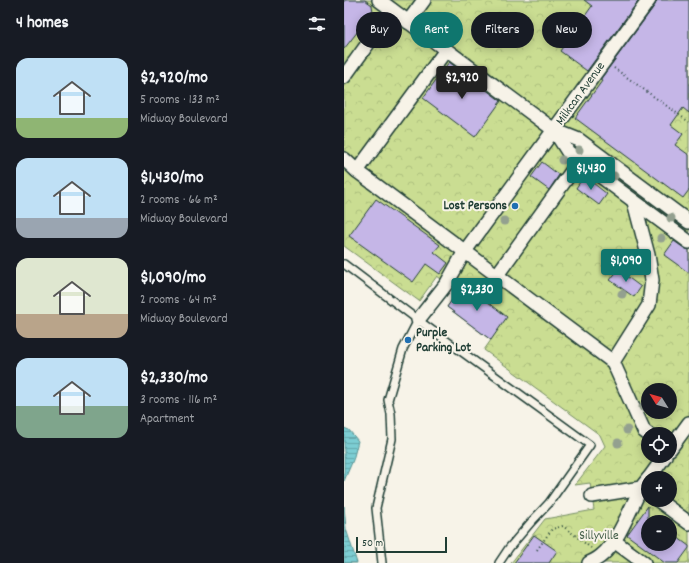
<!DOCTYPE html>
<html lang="en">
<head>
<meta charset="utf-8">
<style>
  :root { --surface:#171b24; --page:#242831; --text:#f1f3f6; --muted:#9ea1a6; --accent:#0f766e }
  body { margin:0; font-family:Dekko,sans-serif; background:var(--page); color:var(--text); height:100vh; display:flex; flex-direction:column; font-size:15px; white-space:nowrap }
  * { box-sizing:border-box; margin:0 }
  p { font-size:13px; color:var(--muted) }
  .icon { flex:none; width:22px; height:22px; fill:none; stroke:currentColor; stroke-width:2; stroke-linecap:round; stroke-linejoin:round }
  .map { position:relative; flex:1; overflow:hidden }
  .side { display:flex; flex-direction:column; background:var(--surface); width:344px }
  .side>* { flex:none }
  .guide { position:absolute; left:12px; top:12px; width:273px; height:36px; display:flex; gap:8px }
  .needle { width:26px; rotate:307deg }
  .fabs { position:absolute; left:297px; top:383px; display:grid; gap:8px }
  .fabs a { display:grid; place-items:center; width:36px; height:36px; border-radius:50%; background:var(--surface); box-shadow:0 2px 10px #0003; font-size:20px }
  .scale { position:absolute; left:12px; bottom:10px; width:91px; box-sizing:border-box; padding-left:4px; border:2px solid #1f3d34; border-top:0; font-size:11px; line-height:14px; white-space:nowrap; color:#1f3d34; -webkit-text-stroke:3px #f7f3e8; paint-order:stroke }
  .price { position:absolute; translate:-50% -34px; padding:0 9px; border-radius:4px; background:var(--accent); color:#fff; font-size:13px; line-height:26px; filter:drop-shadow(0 1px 2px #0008) }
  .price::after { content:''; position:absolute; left:50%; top:24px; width:12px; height:9px; margin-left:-6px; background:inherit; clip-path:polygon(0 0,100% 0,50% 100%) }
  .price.selected { background:#222; color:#fff }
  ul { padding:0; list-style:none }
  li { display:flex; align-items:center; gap:12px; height:100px; padding:0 16px }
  li span { display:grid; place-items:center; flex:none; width:112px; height:80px; border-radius:12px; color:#555 }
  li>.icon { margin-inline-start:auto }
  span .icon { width:48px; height:48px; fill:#fffc; stroke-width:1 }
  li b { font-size:17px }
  h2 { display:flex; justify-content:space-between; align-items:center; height:48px; padding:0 16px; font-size:17px }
  .pill { padding:0 14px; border-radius:18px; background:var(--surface); box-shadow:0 2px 10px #0003; font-size:14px; line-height:36px }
  .pill.selected { background:var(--accent); color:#fff }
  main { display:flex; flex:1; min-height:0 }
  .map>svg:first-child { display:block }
  .park { fill:url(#park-crowns); stroke:#748d63; fill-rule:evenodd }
  .water { fill:url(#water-rules); stroke:#579393 }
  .building { fill:#c5b6e7; stroke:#1f3d34 }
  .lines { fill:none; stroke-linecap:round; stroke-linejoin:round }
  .lane-casing { stroke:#1f3d34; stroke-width:10 }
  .street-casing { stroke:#1f3d34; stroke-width:16 }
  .path { stroke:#1f3d34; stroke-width:2; stroke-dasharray:1 3; stroke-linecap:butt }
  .lane { stroke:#f7f3e8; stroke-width:7 }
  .street { stroke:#f7f3e8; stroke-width:13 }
  .tree { fill:#93a08f }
  .poi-dot { fill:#1f6fb2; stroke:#f7f3e8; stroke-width:1.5 }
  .labels { text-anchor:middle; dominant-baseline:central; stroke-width:4; stroke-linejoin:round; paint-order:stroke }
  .street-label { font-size:13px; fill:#1f3d34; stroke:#f7f3e8 }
  .poi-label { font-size:13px; font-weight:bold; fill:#1f3d34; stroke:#f7f3e8; text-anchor:end }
  .park-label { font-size:13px; fill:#415d47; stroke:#f7f3e8 }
</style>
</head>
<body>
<main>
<section class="side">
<h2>4 homes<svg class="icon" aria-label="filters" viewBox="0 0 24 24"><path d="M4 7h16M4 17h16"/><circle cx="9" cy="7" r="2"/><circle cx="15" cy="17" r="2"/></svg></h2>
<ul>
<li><span style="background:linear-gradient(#bfe0f5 75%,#8fb573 0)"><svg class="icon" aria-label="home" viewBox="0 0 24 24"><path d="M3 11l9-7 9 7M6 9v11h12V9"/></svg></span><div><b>$2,920/mo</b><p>5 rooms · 133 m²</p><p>Midway Boulevard</p></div></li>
<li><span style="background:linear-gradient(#bfe0f5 75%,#9aa5b1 0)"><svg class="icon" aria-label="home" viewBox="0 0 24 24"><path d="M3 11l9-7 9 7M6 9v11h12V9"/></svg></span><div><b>$1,430/mo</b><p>2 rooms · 66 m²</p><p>Midway Boulevard</p></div></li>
<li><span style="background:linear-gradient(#dfe7d0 70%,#b9a48a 0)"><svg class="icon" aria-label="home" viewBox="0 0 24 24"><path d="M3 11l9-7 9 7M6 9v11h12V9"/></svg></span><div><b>$1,090/mo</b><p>2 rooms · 64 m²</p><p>Midway Boulevard</p></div></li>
<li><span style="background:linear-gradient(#bfe0f5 60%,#7fa58c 0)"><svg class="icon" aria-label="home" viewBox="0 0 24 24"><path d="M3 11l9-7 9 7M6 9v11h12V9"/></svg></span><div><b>$2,330/mo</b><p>3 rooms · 116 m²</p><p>Apartment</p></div></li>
</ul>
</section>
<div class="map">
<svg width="345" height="563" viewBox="0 0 345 563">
  <defs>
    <pattern id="park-crowns" width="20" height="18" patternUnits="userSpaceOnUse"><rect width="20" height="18" fill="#cadd92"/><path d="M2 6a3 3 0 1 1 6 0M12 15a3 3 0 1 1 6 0" fill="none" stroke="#adbf7e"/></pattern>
    <pattern id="water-rules" width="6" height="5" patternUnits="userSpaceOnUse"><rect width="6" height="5" fill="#7ccdd3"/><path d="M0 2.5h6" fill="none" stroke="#65a8ac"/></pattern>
  </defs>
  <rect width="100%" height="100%" fill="#f7f3e8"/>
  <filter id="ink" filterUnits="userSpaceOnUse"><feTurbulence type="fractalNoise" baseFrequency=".025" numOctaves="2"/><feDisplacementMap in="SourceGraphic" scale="8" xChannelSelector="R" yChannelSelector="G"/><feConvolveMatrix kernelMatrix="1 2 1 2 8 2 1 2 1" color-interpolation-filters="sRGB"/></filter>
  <g filter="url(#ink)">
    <!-- park -->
    <path class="park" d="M0,0H345V563H167L201,519L250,510L246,483L231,485L261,446L256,435L140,350L147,340L103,307L114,291L93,276L75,301L0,246ZM304,390H326V412H304ZM304,434H326V456H304ZM304,478H326V500H304ZM304,522H326V544H304Z"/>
    <!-- water -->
    <g class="water">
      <path d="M0,428L5,430L14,441L9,460L0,481Z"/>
      <path d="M0,506L2,529L13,563H0Z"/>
    </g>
    <!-- building -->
    <g class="building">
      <path d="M0,0H21L28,5L29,12L0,49Z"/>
      <path d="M240,0H295L243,71L216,51L248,6Z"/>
      <path d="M313,0H345V113L339,108L327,125L339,134L331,145L345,155V190L339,198L231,118L258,81L256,80L311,5Z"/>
      <path d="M105,62L157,101L131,137L79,98Z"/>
      <path d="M198,162L215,175L205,190L187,177Z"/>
      <path d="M240,176L263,194L255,205L232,188Z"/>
      <path d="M32,199L96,245L90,252L104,263L96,274L82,264L69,282L5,236Z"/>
      <path d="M330,241L340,248L345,250V273L320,255Z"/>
      <path d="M274,270L297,287L290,297L266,280Z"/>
      <path d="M120,283L163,317L147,340L103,307Z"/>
      <path d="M304,506V544H326V532L345,546V548L334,563H321L283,535Z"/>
      <path d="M190,535L213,551L205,563H170Z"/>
    </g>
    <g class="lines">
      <!-- lane casing -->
      <g class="lane-casing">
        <g id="lane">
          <path d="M0,264L74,320L246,445L205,503L188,521L165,548L155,563"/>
          <path d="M38,563L32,508L48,439L47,414L44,400L59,349L74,320"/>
        </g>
      </g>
      <!-- street casing -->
      <g class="street-casing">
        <g id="street">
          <path d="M35,0L210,130L235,140L345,222"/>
          <path d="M64,22L80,0"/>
          <path d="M0,77L48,10"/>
          <path d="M210,130L224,152L345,242"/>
          <path d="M0,159L13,171L269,362L300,431L304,434"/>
          <path d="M13,171L102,50"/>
          <path d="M153,275L241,153"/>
          <path d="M74,320L103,283L121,251L305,0"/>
          <path d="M269,362L305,305L308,280L304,255L290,202"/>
          <path d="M326,449L345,423"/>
          <path d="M305,478L321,456"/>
          <path d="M248,496L297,488L304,479"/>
          <path d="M314,500L345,523"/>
          <path d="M270,541L300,563"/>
          <path d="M245,563C249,561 254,559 258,555C274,542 287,507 297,488L304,493"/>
        </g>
      </g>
      <!-- path -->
      <g class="path">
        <path d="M270,68L345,122"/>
        <path d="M193,550L208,529L219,526L247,548"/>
      </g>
      <!-- lane -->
      <use href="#lane" class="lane"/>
      <!-- street -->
      <use href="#street" class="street"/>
    </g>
    <!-- trees -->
    <g class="tree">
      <circle cx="235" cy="150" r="4.5"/>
      <circle cx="218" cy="160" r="4.5"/>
      <circle cx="270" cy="176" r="4.5"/>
      <circle cx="327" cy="218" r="4.5"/>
      <circle cx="160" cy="221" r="4.5"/>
      <circle cx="317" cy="238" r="4.5"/>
      <circle cx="296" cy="268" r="4.5"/>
      <circle cx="278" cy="294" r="4.5"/>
      <circle cx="299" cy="407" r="4.5"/>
      <circle cx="283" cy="430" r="4.5"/>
      <circle cx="274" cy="443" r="4.5"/>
    </g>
  </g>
  <!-- markers -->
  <g class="poi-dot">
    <circle cx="171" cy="206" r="4"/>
    <circle cx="64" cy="340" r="4"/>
  </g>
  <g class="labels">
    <!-- street labels -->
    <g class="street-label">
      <text transform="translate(237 94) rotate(-54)">Milkcan Avenue</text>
    </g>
    <!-- poi labels -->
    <g class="poi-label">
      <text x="163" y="206">Lost Persons</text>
      <text x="72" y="333" text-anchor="start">Purple<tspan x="72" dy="15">Parking Lot</tspan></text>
    </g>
    <!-- park labels -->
    <g class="park-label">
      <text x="255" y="536">Sillyville</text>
    </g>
  </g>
</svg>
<div class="fabs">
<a><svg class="needle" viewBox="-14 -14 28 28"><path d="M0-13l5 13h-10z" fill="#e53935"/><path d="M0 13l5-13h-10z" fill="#9ea1a6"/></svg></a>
<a><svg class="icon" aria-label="locate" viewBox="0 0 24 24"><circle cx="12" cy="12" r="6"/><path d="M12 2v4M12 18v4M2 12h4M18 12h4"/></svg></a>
<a>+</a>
<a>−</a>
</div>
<div class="scale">50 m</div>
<b class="price selected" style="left:118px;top:100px">$2,920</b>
<b class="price" style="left:247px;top:191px">$1,430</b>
<b class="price" style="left:282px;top:283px">$1,090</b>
<b class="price" style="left:133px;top:312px">$2,330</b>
<div class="guide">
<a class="pill">Buy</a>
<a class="pill selected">Rent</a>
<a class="pill">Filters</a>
<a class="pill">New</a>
</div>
</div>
</main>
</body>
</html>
